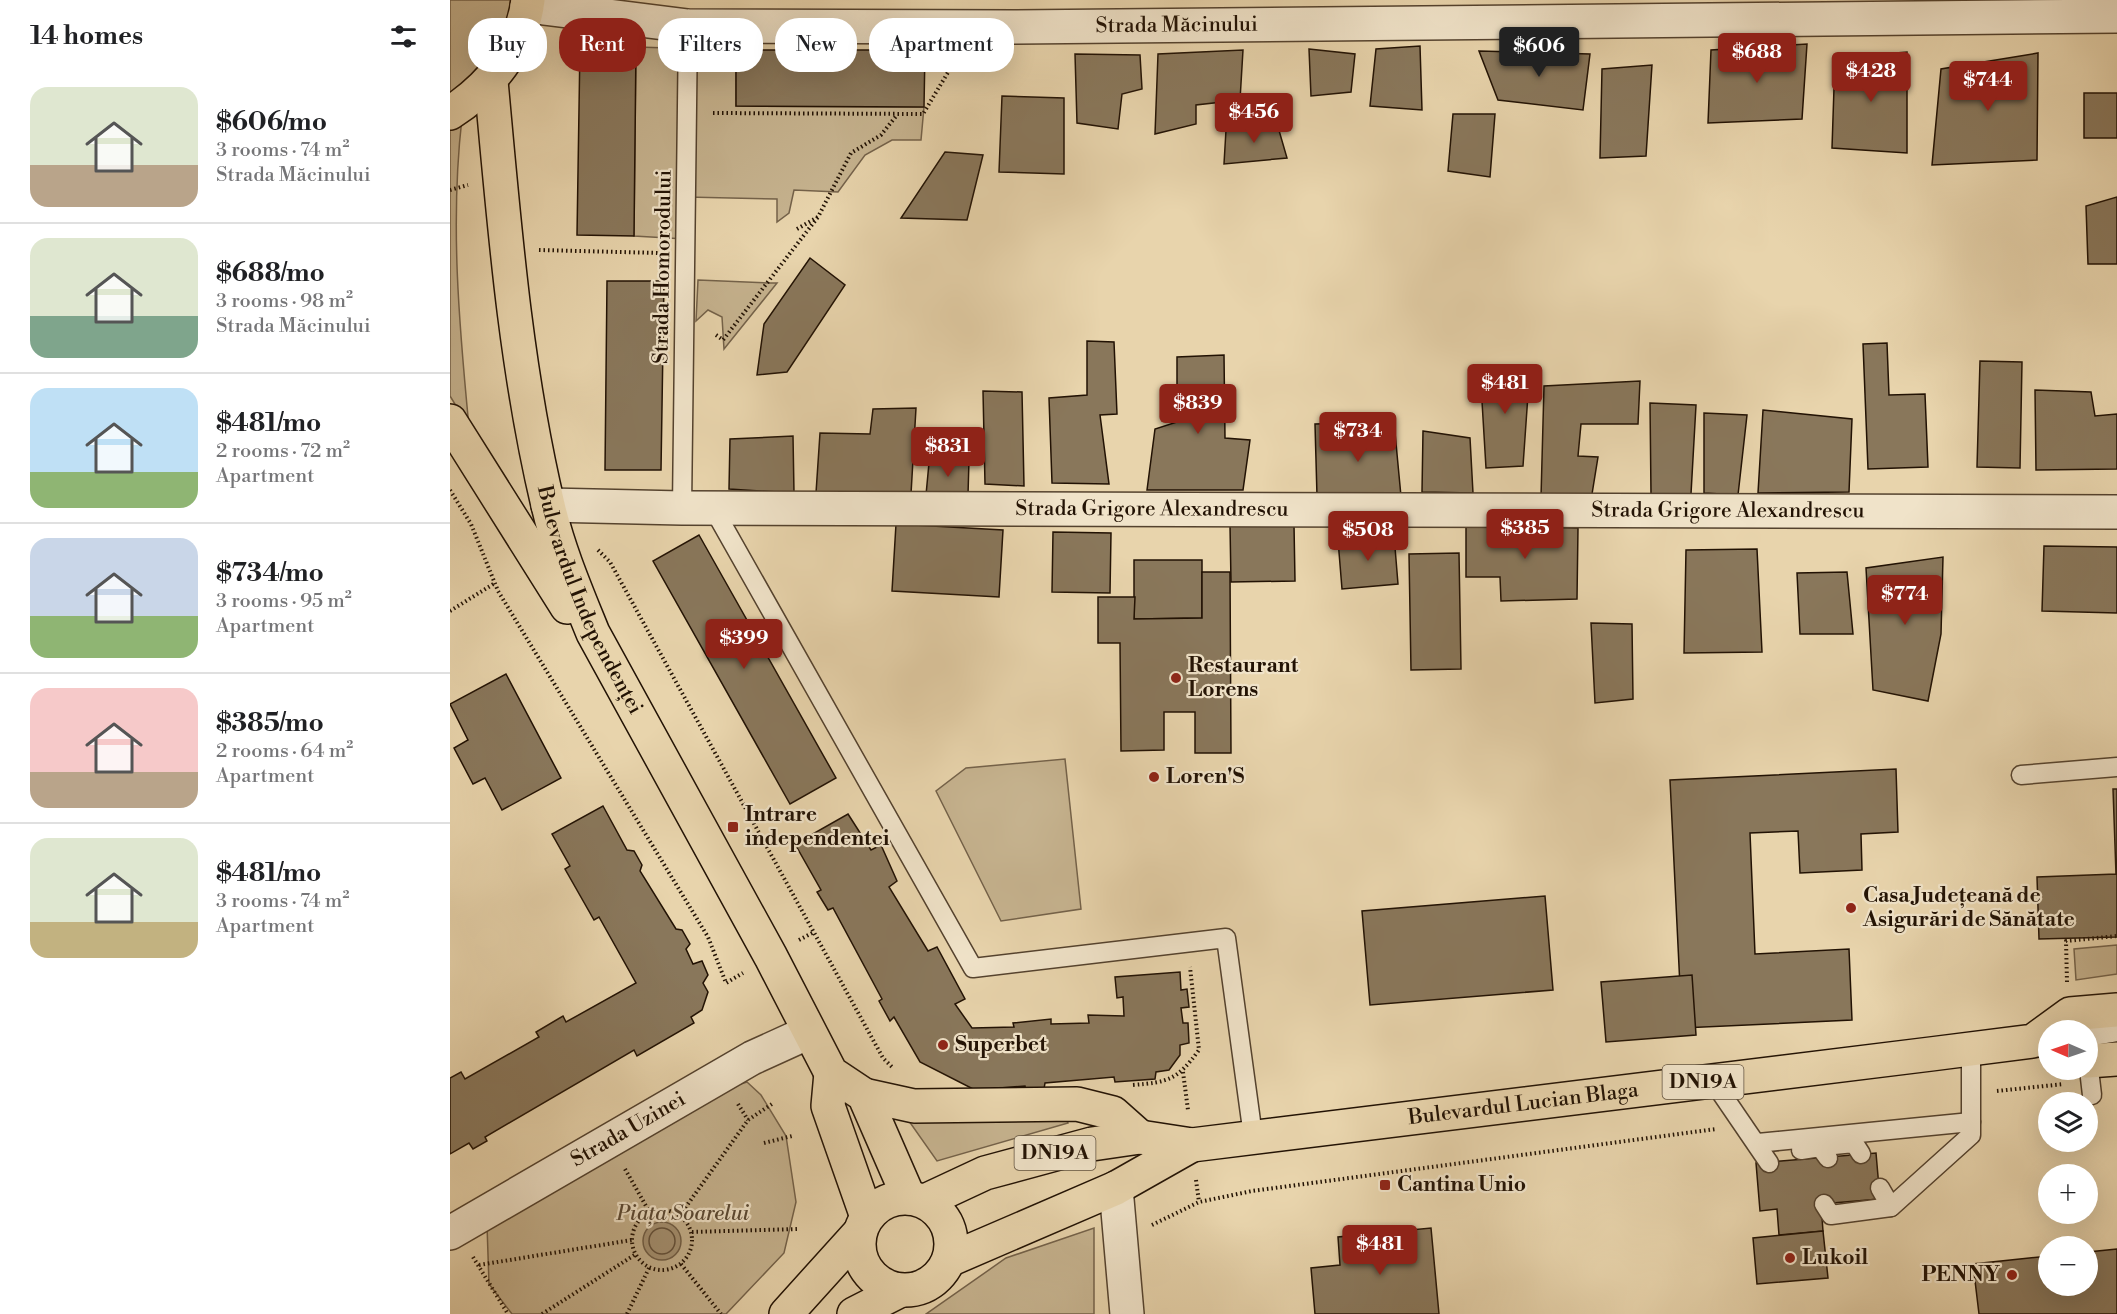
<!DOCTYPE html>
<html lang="en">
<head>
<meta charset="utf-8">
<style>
  :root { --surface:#fff; --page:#f2f2f2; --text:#202124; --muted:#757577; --line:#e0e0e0; --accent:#8f2418 }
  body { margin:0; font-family:"Libre Bodoni",serif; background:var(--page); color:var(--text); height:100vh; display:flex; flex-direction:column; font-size:22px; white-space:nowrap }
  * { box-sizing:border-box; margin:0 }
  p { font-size:20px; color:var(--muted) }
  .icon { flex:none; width:33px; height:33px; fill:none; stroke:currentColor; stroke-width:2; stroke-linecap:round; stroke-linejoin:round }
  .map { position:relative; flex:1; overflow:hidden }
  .drawer { display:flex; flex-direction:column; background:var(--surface); width:450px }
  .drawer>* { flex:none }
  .guide { position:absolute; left:18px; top:18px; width:570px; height:54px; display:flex; gap:12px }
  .needle { width:39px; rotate:272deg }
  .buttons { position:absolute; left:1588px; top:1020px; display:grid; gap:12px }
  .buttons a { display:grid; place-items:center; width:60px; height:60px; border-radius:50%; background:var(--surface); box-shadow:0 6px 24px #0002; font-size:30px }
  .price { position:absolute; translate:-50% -51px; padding:0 14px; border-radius:6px; background:var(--accent); color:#fff; font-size:20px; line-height:39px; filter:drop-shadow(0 2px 3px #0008) }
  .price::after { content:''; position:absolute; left:50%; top:36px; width:18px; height:14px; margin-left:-9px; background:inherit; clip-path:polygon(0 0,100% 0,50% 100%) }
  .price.current { background:#222; color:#fff }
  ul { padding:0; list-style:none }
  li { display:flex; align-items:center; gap:18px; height:150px; padding:0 30px }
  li+li { border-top:2px solid var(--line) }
  li span { display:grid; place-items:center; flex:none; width:168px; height:120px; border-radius:18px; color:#555 }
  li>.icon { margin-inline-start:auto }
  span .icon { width:72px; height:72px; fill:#fffc; stroke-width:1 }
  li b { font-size:26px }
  h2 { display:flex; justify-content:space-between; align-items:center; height:72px; padding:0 30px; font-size:26px }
  .chip { padding:0 21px; border-radius:24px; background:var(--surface); box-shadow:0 6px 24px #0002; font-size:21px; line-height:54px }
  .chip.current { background:var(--accent); color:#fff }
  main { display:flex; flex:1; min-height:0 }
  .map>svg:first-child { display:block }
  .green { fill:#c6b38f; stroke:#74624a; stroke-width:1.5 }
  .water { fill:#a59273; stroke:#715f47; stroke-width:1.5 }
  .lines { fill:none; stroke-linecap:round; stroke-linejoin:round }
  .shore { stroke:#64523c; stroke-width:1.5 }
  .building { fill:#89775b; stroke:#221204; stroke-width:1.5 }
  .lane-casing { stroke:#54422e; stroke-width:21 }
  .street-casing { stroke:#54422e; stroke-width:36 }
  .primary-casing { stroke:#221204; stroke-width:36 }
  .path { stroke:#221204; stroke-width:4; stroke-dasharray:1.5 3; stroke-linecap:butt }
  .lane { stroke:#f0e3c9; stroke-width:18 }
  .street { stroke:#f0e3c9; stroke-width:33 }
  .primary { stroke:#e8d4ac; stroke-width:33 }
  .poi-dot { fill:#8f2418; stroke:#f0e3c9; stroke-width:2 }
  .labels { text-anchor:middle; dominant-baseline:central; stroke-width:4.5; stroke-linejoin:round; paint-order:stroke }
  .shield { fill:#f0e3c9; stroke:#60513f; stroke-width:1.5 }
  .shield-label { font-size:20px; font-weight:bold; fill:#221204 }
  .street-label { font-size:21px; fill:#221204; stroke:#f0e3c9 }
  .poi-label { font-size:21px; font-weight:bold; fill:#221204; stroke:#f0e3c9; text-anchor:start }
  .park-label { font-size:21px; font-style:italic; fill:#5b4a35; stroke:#f0e3c9 }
</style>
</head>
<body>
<main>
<section class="drawer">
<h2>14 homes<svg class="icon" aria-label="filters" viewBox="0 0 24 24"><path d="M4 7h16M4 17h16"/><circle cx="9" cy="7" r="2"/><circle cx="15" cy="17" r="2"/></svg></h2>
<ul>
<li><span style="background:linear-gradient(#dfe7d0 65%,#b9a48a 0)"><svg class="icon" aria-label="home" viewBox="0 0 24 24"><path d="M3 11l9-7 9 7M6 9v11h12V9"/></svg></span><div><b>$606/mo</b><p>3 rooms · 74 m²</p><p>Strada Măcinului</p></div></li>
<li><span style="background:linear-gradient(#dfe7d0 65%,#7fa58c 0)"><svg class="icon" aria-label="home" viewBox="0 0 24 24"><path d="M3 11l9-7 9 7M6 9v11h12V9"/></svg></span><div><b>$688/mo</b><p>3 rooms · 98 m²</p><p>Strada Măcinului</p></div></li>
<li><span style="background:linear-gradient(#bfe0f5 70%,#8fb573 0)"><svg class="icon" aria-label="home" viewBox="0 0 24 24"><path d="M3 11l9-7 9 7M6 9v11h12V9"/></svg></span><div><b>$481/mo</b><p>2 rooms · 72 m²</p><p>Apartment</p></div></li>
<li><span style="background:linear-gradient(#c9d6e8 65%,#8fb573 0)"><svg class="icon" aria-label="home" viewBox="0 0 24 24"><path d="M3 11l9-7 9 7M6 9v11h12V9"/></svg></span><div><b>$734/mo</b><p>3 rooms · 95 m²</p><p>Apartment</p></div></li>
<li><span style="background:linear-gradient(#f6c9c9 70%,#b9a48a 0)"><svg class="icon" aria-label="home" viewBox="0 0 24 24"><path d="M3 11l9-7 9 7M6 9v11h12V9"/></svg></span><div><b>$385/mo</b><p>2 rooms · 64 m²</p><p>Apartment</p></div></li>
<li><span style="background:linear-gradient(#dfe7d0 70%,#c2b280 0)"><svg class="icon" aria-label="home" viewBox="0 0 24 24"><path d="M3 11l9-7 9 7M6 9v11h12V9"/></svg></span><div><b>$481/mo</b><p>3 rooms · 74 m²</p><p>Apartment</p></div></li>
</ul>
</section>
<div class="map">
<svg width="1667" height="1314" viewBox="0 0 1667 1314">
  <rect width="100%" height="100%" fill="#e8d4ac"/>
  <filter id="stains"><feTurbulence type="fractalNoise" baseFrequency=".00333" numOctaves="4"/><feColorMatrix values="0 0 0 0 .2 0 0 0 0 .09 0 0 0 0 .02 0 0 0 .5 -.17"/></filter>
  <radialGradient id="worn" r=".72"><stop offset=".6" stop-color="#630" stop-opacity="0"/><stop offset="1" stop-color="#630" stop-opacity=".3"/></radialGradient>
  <!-- green -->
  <g class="green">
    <path d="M0,0H78L0,113Z"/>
    <path d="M186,47L286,50V106L474,107L471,140H442L415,155L388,192L344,190L339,213L327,222V199L236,197L235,239L184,236Z"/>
    <path d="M12,118C0,221 9,324 19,427L0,396V123Z"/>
    <path d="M248,280L318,283H327L274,349L272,317L258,310L246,321Z"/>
    <path d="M615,759L631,909L551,921L486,791L516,768Z"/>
    <path d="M1667,945V974L1626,980L1624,949Z"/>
    <path d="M297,1082L311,1095L336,1136L346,1202L334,1253L276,1314H62L39,1284L37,1225L214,1108Z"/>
    <path d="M454,1114H615L618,1123L487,1161Z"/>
    <path d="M644,1228V1314H476L556,1258Z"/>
  </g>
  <!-- water -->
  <circle class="water" cx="212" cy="1241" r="19"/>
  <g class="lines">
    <!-- shore -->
    <circle class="shore" cx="212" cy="1241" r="13"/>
  </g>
  <!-- building -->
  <g class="building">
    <path d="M1357,44L1352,119L1258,123L1261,50Z"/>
    <path d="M130,46L186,47L184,236L127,235Z"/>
    <path d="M970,46L972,110L920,106L926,49Z"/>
    <path d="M859,49L905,54L901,92L861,96Z"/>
    <path d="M286,50H475L474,107L286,106Z"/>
    <path d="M793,50L790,100L746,105V124L705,134L708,54Z"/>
    <path d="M1029,51L1140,54L1133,110L1048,100Z"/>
    <path d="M1457,52V153L1382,148L1385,58Z"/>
    <path d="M1588,53L1587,160L1482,165L1491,69Z"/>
    <path d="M625,54L690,55L692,89L672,94L668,129L627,123Z"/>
    <path d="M1202,65L1196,156L1150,158L1152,69Z"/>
    <rect x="1634" y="93" width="33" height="45"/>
    <path d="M552,96L614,98V174L549,172Z"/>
    <path d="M1003,114H1045L1040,177L998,171Z"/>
    <path d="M826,120L837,158L774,164L776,130Z"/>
    <path d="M495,152L533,155L517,220L451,218Z"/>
    <path d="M1667,197V264H1638L1636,206Z"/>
    <path d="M360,258L395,285L337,372L307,375L314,324Z"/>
    <path d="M157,281H214L211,470H155Z"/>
    <path d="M637,341L664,342L667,414L650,415L659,484L602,483L599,398L637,395Z"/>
    <path d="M1437,343L1439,395L1475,394L1478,467L1418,469L1413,344Z"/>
    <path d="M774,355L775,438L800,440L793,490H697L705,429L727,422V357Z"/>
    <path d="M1530,361L1572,362L1570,468L1527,467Z"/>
    <path d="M1080,366L1073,466L1036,468L1030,368Z"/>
    <path d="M1190,381L1188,424H1131L1128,456L1148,457L1142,494L1091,497L1094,386Z"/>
    <path d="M1585,390L1641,392L1645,416L1667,414V469L1586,470Z"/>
    <path d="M533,391L572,392L574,486L535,484Z"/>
    <path d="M1200,403L1246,405L1241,494H1201Z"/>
    <path d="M466,408L461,494L366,493L370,433L420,434L423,409Z"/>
    <path d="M1313,410L1402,419L1399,492L1308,493Z"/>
    <path d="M1254,413L1297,415L1288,495L1254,493Z"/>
    <path d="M944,422L952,507L867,496L865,424Z"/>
    <path d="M973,431L1020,438L1023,493L972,492Z"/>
    <path d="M343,436L344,493L279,489L280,439Z"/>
    <path d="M519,460L518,495H476L479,463Z"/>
    <path d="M446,524L553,530L549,597L442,591Z"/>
    <path d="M780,525H844L845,581L781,582Z"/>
    <path d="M1016,525L1128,528L1127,599L1051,601L1050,577H1016Z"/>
    <path d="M603,532L661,533L660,593L602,592Z"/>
    <path d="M249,535L386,778L340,804L203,561Z"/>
    <path d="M944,535L948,584L892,589L888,540Z"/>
    <path d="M1594,546L1667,547V613L1592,611Z"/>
    <path d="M1307,549L1312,652L1234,653L1236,550Z"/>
    <path d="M1009,553L1011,669L961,670L959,554Z"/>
    <path d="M1493,557L1491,634L1478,701L1423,690L1416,568Z"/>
    <path d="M684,560H752V618L684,619Z"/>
    <path d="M752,572H780L781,753H745V712H714V750L671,751L670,643H648V597H685L684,619L752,618Z"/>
    <path d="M1397,572L1403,634H1350L1347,573Z"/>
    <path d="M1141,623L1182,624L1183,699L1145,703Z"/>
    <path d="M56,674L111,778L52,810L35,778L23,784L4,748L18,740L0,704Z"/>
    <path d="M1446,769L1448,832L1411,834L1412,870L1350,873L1348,831L1300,833L1305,954L1399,949L1402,1020L1232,1028L1220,780Z"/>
    <path d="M1663,789H1667V937L1589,939L1587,877L1666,874Z"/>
    <path d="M153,806L177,850L184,851L192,865L190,871L226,929L232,930L240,944L236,949L243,964L252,961L258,975L253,983L258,992L252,1010L241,1017L244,1023L187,1056L184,1050L35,1137L37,1141L23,1149L19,1143L0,1154V1078L11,1072L15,1079L89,1037L86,1032L113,1016L116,1022L186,983L149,917L144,920L115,869L120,866L102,834Z"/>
    <path d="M398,814L421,850L431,845L447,881L439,887L478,951L487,947L515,999L505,1004L522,1028L564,1027L563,1023L601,1019V1024L639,1023L638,1015L674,1016L673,997L667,998L665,977L730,972L731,990L737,989L739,1007L731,1008L733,1023H738L739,1043L730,1045V1055L719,1070L706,1072L705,1079L665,1082L664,1077L595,1083L594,1089L576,1091L575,1086L525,1090L470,1062L444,1017L440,1021L429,1001L432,999L383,908L378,910L367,892L371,890L345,844Z"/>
    <path d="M1095,896L1103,990L920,1005L912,911Z"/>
    <path d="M1242,975L1246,1035L1156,1042L1151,982Z"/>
    <path d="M1426,1153L1430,1199L1371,1204L1373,1231L1329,1235L1327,1209L1310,1211L1306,1163Z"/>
    <path d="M981,1228L989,1314H865L861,1268L890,1265L888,1237Z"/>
    <path d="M1373,1231L1378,1278L1307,1284L1303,1238Z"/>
    <path d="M1667,1249V1314H1529L1523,1264L1599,1256V1286H1638V1252Z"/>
  </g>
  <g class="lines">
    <!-- lane casing -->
    <g class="lane-casing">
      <g id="lane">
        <path d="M232,508L238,26"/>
        <path d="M263,508L523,968L776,938L803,1136"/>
        <path d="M1571,775L1667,767"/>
        <path d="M1638,1037L1667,1032"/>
        <path d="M1638,1061L1642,1095"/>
        <path d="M1263,1081L1319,1163"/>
        <path d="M1308,1143L1521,1122"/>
        <path d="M1384,1145L1404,1143L1411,1154"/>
        <path d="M1351,1150L1370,1147L1378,1158"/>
        <path d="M1430,1188L1441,1207"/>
        <path d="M1374,1204L1381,1215L1441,1207L1521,1135V1049"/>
      </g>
    </g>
    <!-- street casing -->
    <g class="street-casing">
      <g id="street">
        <path id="s1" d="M77,6L238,26L565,27L1667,16"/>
        <path id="s2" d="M98,505L232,508L1667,512"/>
        <path d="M666,1188L677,1314"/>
        <path id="s3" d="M0,1233L302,1058L359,1032"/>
      </g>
    </g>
    <!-- primary casing -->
    <g class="primary-casing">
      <g id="primary">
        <path id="s4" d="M41,81C54,222 65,366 98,505C108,549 126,591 143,633L321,957L381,1073L414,1095L459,1198"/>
        <path d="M0,113C40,87 72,49 78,0"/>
        <path d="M0,421L117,607"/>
        <path d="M1638,1061L1667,1059"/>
        <path d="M381,1073L378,1106L417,1217"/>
        <path d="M414,1095L464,1106L627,1104L663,1113L690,1137"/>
        <circle cx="455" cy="1244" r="46"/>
        <path id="s5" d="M475,1201L535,1173L642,1144L690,1137L742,1145L1481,1054L1583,1041L1620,1014L1667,1010"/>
        <path d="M499,1260L666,1188L742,1145"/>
        <path d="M336,1314L410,1232"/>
        <path d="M404,1314L449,1291"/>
      </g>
    </g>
    <!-- path -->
    <g class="path">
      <path d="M263,113L473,114L506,59"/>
      <path d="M0,190L18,185"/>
      <path d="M347,229L368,217L401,153L431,135L447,115"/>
      <path d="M89,250L210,253"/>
      <path d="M266,335L273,340L368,217"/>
      <path d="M0,490L21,524L48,591L258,937L276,983L293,973"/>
      <path d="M148,550L160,562L433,1058L442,1067"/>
      <path d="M0,611L45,583"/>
      <path d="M349,940L364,932"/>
      <path d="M1617,982L1616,941L1667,936"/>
      <path d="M733,1072L738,1110"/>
      <path d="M683,1085C719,1082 727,1080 749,1050L740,967"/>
      <path d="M1547,1091L1614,1084"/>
      <path d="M288,1104L298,1120"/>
      <path d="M314,1143L342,1136"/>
      <path d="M175,1169L200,1213"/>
      <path d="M746,1180L749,1202"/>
      <circle cx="212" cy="1240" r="30"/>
      <path d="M230,1215L298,1120L322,1104"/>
      <path d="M702,1225L749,1202L802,1191L1266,1129"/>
      <path d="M242,1232L348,1229"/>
      <path d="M23,1257L58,1314"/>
      <path d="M231,1264L271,1314"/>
      <path d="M29,1265L182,1240"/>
      <path d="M92,1314L186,1254"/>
      <path d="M177,1314L199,1268"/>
    </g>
    <!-- lane -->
    <use href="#lane" class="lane"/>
    <!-- street -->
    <use href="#street" class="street"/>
    <!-- primary -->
    <use href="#primary" class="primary"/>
  </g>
  <!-- markers -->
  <g class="poi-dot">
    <circle cx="726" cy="678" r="6"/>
    <circle cx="704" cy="777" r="6"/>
    <rect x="277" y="821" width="12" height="12" rx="3"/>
    <circle cx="1401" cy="908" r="6"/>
    <circle cx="493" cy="1045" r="6"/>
    <rect x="929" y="1179" width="12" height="12" rx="3"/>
    <circle cx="1340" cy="1258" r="6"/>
    <circle cx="1562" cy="1275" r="6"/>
  </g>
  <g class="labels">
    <!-- shield labels -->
    <g class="shield">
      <rect x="1212.5" y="1065" width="81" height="34" rx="4.5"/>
      <rect x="564.5" y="1136" width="81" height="34" rx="4.5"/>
    </g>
    <g class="shield-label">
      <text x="1253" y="1082">DN19A</text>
      <text x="605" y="1153">DN19A</text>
    </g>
    <!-- street labels -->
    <g class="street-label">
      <text stroke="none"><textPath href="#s1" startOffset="651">Strada Măcinului</textPath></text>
      <text transform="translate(213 267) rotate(-89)">Strada Homorodului</text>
      <text stroke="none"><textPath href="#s2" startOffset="604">Strada Grigore Alexandrescu</textPath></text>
      <text stroke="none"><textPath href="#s2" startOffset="1180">Strada Grigore Alexandrescu</textPath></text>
      <text stroke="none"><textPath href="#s4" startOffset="532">Bulevardul Independenței</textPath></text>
      <text stroke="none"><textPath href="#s5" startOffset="612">Bulevardul Lucian Blaga</textPath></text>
      <text stroke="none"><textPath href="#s3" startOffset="206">Strada Uzinei</textPath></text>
    </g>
    <!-- poi labels -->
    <g class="poi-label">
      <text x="738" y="666">Restaurant<tspan x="738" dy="24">Lorens</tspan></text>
      <text x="716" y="777">Loren'S</text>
      <text x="295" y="815">Intrare<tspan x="295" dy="24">independentei</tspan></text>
      <text x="1413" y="896">Casa Județeană de<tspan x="1413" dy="24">Asigurări de Sănătate</tspan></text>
      <text x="505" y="1045">Superbet</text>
      <text x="947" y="1185">Cantina Unio</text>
      <text x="1352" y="1258">Lukoil</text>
      <text x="1550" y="1275" text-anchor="end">PENNY</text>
    </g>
    <!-- park labels -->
    <g class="park-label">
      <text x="233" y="1214">Piața Soarelui</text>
    </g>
  </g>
  <rect width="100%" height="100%" filter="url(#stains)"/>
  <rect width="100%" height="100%" fill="url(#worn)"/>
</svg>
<div class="buttons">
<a><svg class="needle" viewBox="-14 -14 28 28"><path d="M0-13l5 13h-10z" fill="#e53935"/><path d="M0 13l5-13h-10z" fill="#757577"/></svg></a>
<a><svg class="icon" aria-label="layers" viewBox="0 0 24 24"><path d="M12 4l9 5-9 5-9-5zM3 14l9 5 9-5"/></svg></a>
<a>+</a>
<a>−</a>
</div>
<b class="price current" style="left:1089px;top:78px">$606</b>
<b class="price" style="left:1307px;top:84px">$688</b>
<b class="price" style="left:1421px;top:103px">$428</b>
<b class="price" style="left:1538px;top:112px">$744</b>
<b class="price" style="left:804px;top:144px">$456</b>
<b class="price" style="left:1055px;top:415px">$481</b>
<b class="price" style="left:748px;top:435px">$839</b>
<b class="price" style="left:908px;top:463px">$734</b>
<b class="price" style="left:498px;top:478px">$831</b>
<b class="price" style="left:1075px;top:560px">$385</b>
<b class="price" style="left:918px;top:562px">$508</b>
<b class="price" style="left:1455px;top:626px">$774</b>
<b class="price" style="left:294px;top:670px">$399</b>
<b class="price" style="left:930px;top:1276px">$481</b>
<div class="guide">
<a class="chip">Buy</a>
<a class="chip current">Rent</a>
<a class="chip">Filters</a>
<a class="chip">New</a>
<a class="chip">Apartment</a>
</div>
</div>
</main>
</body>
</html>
